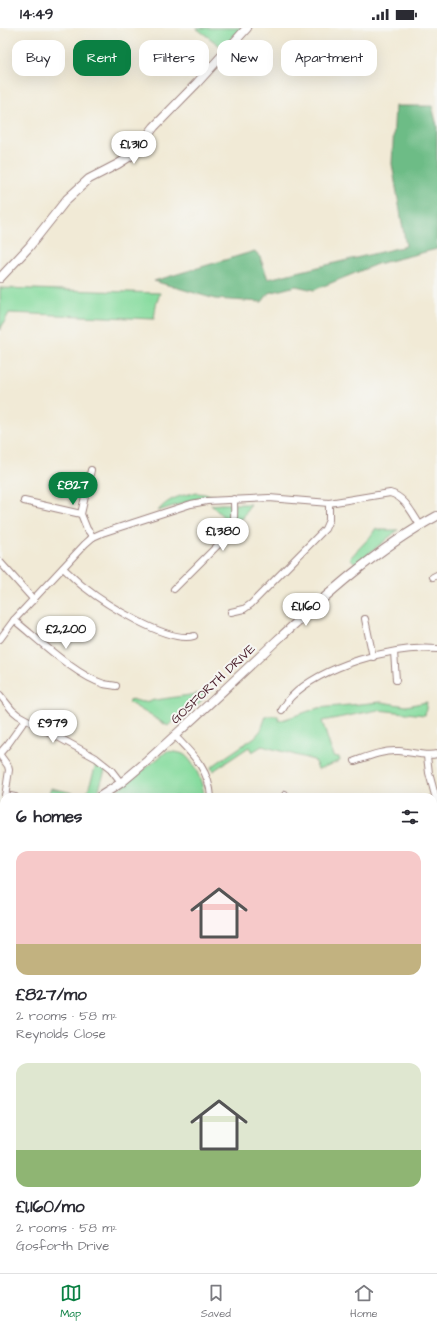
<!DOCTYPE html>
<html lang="en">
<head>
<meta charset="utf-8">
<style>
  :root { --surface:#fff; --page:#f2f2f3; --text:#2b2b33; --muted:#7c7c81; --line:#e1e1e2; --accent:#0b8043 }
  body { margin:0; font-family:"Architects Daughter",sans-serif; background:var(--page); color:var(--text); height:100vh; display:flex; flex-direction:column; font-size:15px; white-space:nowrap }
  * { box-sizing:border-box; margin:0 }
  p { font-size:13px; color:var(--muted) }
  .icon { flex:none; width:22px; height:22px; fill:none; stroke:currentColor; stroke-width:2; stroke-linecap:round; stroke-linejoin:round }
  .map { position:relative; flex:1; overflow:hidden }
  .side { position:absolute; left:0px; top:765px; width:437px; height:480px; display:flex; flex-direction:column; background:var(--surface); border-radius:12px 12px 0 0; box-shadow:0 4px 16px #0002 }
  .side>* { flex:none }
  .top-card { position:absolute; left:12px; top:12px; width:413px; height:36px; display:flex; gap:8px }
  .price { position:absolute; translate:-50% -34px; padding:0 9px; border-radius:14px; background:#fff; color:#222; font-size:13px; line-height:26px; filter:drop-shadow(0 1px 2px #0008) }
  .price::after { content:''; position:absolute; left:50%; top:24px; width:12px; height:9px; margin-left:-6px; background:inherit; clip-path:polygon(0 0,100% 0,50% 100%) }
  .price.current { background:var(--accent); color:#fff }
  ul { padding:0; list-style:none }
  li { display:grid; align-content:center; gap:8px; height:212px; padding:0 16px }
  li span { display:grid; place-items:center; height:124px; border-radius:12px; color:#555 }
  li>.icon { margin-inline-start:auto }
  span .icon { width:72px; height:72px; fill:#fffc; stroke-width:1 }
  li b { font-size:17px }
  h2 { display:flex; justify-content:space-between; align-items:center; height:48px; padding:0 16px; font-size:17px }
  .chip { padding:0 14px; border-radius:12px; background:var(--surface); box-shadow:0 4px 16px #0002; font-size:14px; line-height:36px }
  .chip.current { background:var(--accent); color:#fff }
  .status { display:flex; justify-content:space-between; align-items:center; height:28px; padding:0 20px; background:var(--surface); direction:ltr }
  .status svg { height:11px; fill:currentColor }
  .menu { display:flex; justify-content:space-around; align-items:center; height:56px; border-top:1px solid var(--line); background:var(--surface); font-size:11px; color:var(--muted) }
  .menu a { display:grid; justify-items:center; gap:2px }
  .menu .current { color:var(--accent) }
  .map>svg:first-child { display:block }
  .industrial { fill:#d1bfbf }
  .green { fill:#87dc9f; stroke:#687e65 }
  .forest { fill:#6dbc86; stroke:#5c6e58 }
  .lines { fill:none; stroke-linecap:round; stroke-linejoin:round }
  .minor-casing { stroke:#9e8480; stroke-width:8 }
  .tertiary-casing { stroke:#9e8480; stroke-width:10 }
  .minor { stroke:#fff; stroke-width:6 }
  .tertiary { stroke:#fff; stroke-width:8 }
  .labels { text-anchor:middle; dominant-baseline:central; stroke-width:4; stroke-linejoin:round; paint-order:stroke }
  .street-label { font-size:13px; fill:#4a1f2b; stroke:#f6f6f2 }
</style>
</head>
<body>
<div class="status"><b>14:49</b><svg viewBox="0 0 49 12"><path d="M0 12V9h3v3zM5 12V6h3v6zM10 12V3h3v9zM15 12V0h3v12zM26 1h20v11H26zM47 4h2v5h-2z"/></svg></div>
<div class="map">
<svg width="437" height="1245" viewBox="0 0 437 1245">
  <rect width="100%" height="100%" fill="#f6f6f2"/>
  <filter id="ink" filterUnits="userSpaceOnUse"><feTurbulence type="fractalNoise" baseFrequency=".025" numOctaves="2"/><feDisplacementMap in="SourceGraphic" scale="8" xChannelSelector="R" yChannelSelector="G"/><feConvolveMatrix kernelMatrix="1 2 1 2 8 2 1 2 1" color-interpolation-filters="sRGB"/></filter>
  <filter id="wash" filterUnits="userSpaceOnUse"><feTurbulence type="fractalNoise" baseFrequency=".012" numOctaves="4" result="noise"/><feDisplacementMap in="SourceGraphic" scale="16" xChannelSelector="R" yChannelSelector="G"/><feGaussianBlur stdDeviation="0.9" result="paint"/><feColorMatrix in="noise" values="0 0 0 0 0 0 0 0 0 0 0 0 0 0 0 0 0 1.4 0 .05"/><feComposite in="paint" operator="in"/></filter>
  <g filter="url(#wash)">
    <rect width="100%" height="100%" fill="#f1ead6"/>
    <!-- industrial -->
    <path class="industrial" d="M0,1131L4,1132V1241H242L248,1245H0Z"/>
    <!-- green -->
    <g class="green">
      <path d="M196,0H242L223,20Z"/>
      <path d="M0,260L160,265L156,277L154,291L9,285L0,302Z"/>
      <path d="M198,465L215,468L196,471L158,483C168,470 183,466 198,465Z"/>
      <path d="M221,476H250L243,490L230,495L211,477Z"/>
      <path d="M376,500L381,502H398L356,536L350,530L370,509Z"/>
      <path d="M210,664L196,678L190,676L168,698L128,674L131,671L142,674Z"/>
      <path d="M381,674L406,678L427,674L425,687L378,682L322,693L333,728L339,729L340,733L318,741L314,732L262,718L252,724L249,719L213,743L211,739L255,709L261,702L266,688H278L279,693L318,680Z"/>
      <path d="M167,723C172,724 179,724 183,726C194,732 204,757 204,769H107L140,745Z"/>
      <path d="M97,734L105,742L98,764L90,769H47L51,760L86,768Z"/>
      <path d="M4,821V948L0,947V822Z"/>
      <path d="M437,980V1245H299L297,1241H433V982Z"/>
    </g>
    <!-- forest -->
    <path class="forest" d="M395,78H432L437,98V221L377,236L314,262L296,258L269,265L262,274L215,271L154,253L255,223L260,229L268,251L406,218L392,136Z"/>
  </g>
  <g filter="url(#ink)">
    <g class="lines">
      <!-- minor casing -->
      <g class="minor-casing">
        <g id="minor">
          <path d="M91,442L81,486L87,501L93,509"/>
          <path d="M24,473L81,486"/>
          <path d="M0,534L34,572"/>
          <path d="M63,540C70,546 76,553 84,559C104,575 168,616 194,608"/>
          <path d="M433,549L437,547"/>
          <path d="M174,561L229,506C236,494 234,484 234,471"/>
          <path d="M231,584L244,581L251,576L325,501L329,492V475"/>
          <path d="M365,591L373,629"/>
          <path d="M14,592C38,611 76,648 104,656C108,657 112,657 116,658"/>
          <path d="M0,611L14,592L85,516L93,509L102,505L191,476L207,473L269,470L329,475L390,465C405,469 412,485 420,497"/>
          <path d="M394,624L396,652"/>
          <path d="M0,667L12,682L18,687L96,730L111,742L121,755"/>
          <path d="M282,682C285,678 287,673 291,669C322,638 393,617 437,621"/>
          <path d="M175,708C193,727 209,741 211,769"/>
          <path d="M0,725L8,716L25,692"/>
          <path d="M0,727L8,738L9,742L5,769"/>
          <path d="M427,728L429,745L437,775"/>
          <path d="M355,733C369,728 384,722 399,723C412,724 424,729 437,726"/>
          <path d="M5,767L15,769"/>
          <path d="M284,769L285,767"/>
          <path d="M433,880L437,879"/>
          <path d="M0,994L4,996"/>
          <path d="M0,1085L4,1086"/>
        </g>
      </g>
      <!-- tertiary casing -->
      <g class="tertiary-casing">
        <g id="tertiary">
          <path d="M0,250L29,219L67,171L89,151L118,136L129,129L141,116L154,99L197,55L247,0"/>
          <path d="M99,769L121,755L147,733C190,694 232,655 274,615C325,568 376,521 437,488"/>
          <path d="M0,818L4,817"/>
        </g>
      </g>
      <!-- minor -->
      <use href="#minor" class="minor"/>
      <!-- tertiary -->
      <use href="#tertiary" class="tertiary"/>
    </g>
  </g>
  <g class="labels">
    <!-- street labels -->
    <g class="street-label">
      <text transform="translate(213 656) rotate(-43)">GOSFORTH DRIVE</text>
    </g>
  </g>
</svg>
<b class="price" style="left:134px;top:137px">£1,310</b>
<b class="price current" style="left:73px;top:478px">£827</b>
<b class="price" style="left:223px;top:524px">£1,380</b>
<b class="price" style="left:306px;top:599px">£1,160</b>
<b class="price" style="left:66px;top:622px">£2,200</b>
<b class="price" style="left:53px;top:716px">£979</b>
<div class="top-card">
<a class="chip">Buy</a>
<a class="chip current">Rent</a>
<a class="chip">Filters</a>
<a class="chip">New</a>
<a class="chip">Apartment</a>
</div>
<section class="side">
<h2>6 homes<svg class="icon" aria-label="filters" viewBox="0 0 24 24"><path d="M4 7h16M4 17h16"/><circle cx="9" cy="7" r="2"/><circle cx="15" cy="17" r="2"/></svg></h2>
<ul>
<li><span style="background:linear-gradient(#f6c9c9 75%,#c2b280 0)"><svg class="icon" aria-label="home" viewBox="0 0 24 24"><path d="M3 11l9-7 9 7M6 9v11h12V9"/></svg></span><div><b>£827/mo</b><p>2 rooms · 58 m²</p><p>Reynolds Close</p></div></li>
<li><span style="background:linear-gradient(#dfe7d0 70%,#8fb573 0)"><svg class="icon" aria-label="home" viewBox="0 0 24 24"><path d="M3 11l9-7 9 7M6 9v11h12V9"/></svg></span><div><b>£1,160/mo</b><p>2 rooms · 58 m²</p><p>Gosforth Drive</p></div></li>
</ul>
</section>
</div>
<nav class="menu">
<a class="current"><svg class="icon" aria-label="map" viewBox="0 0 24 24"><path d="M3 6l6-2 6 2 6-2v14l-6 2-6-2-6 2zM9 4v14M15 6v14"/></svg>Map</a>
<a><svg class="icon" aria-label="saved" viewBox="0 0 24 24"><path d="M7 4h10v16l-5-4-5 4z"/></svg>Saved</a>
<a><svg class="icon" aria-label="home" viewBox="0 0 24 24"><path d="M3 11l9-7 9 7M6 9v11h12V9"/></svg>Home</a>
</nav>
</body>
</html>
